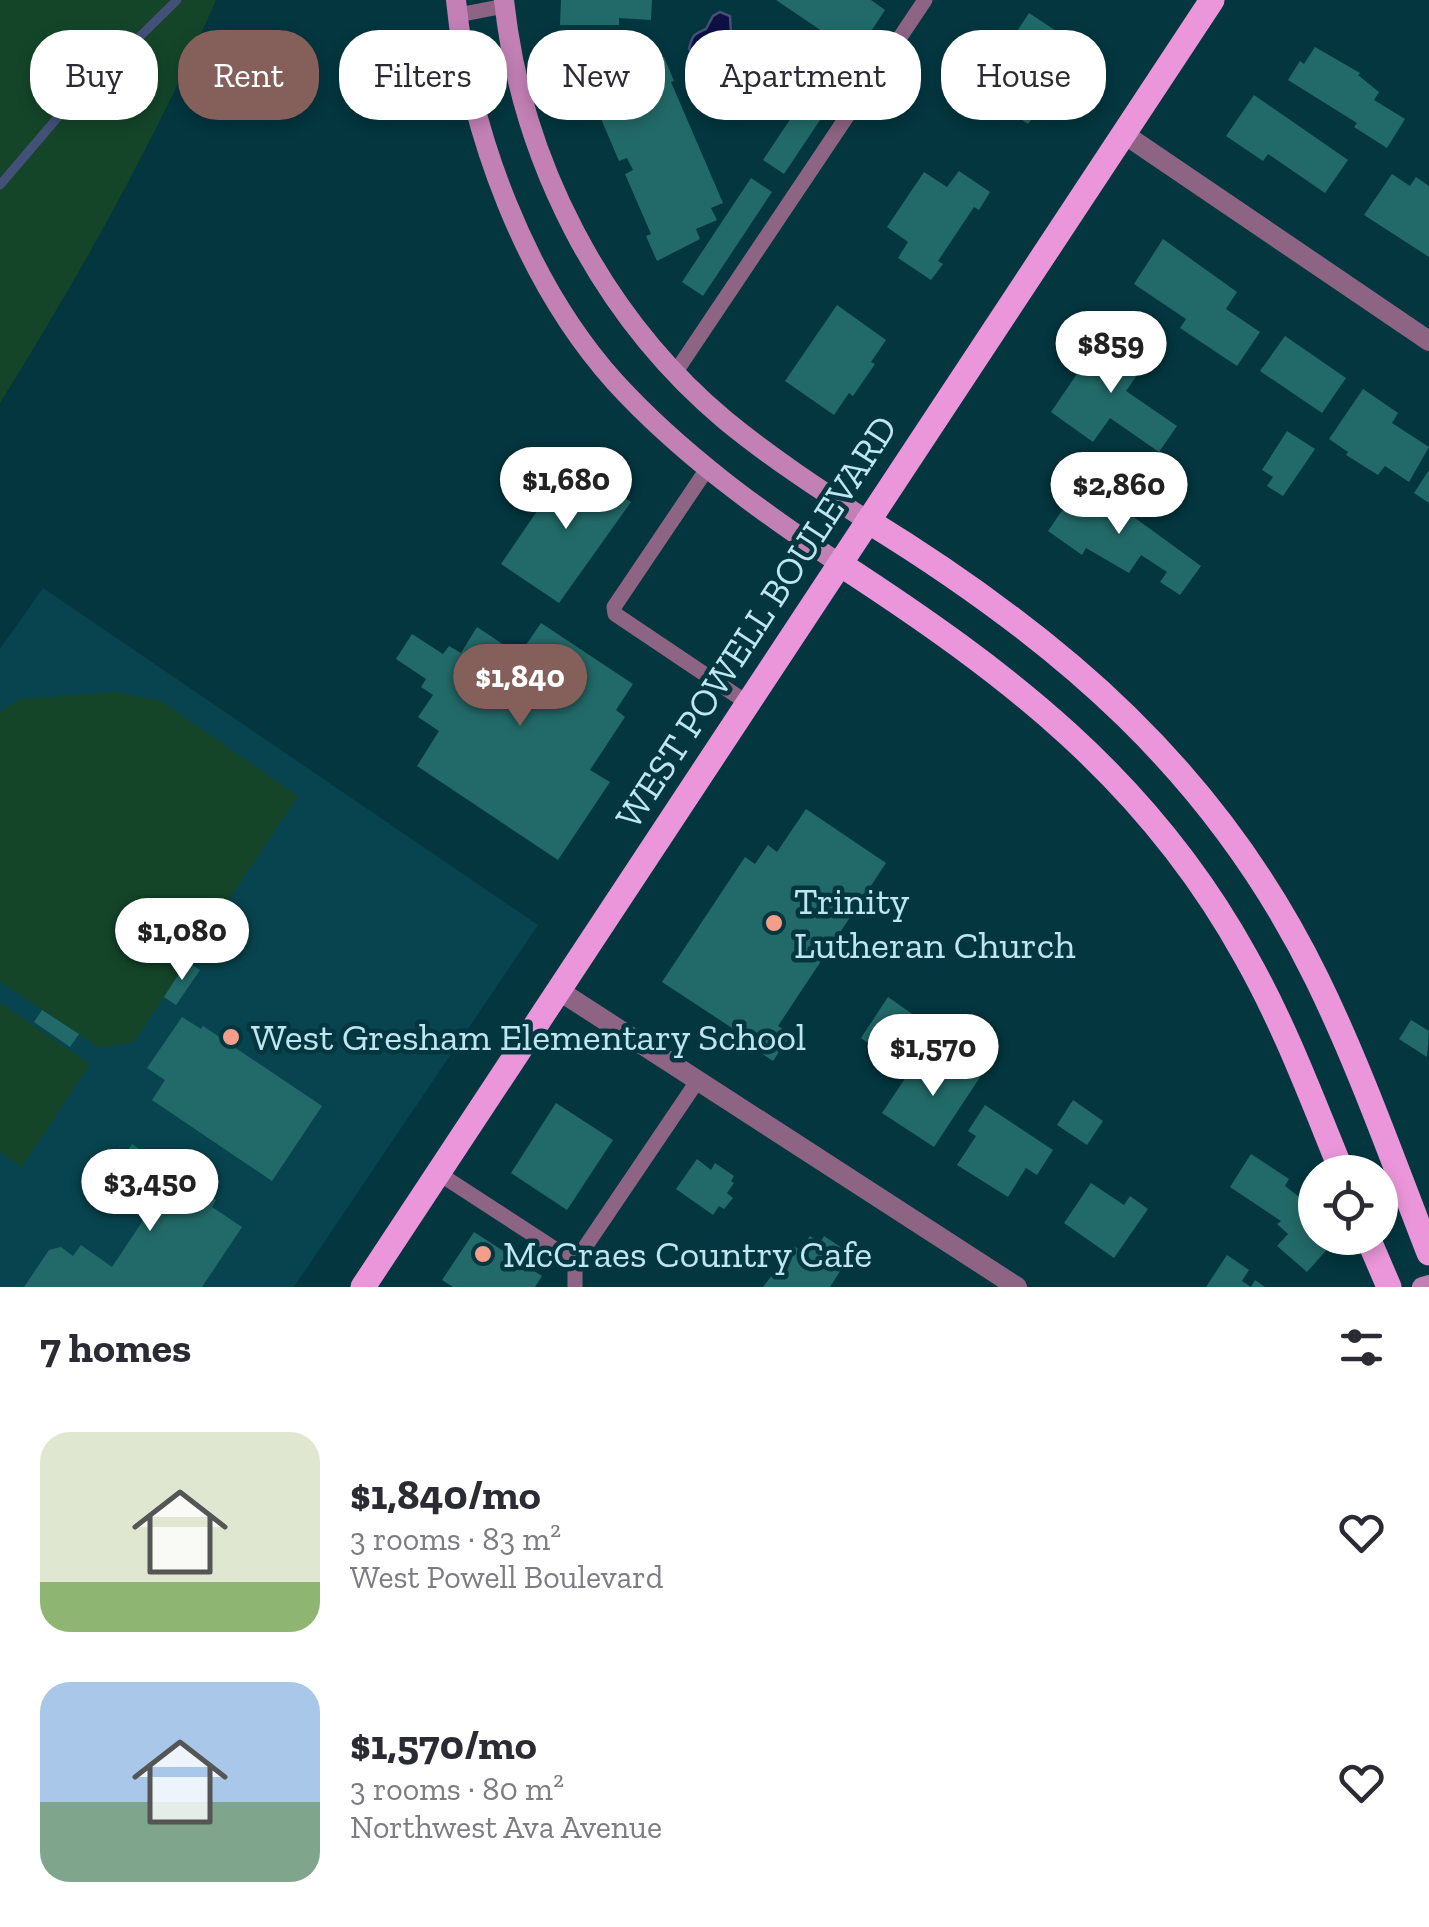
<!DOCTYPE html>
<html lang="en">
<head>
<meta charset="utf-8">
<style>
  :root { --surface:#fff; --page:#f2f2f3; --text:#2b2b33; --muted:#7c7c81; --accent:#855f5a }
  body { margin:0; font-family:"Zilla Slab",serif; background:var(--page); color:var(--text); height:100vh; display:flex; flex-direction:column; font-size:38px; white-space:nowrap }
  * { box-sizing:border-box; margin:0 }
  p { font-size:32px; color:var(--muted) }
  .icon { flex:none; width:55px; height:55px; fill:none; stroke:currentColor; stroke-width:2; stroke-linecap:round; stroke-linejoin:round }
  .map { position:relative; height:1287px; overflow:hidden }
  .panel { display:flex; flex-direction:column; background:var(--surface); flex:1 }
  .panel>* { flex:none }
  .banner { position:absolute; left:30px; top:30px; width:1370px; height:90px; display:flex; gap:20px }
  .buttons { position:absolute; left:1298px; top:1155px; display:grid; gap:20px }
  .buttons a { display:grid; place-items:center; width:100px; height:100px; border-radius:50%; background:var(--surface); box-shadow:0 5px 15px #0003; font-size:50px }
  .price { position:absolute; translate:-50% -85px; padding:0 22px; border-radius:35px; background:#fff; color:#222; font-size:32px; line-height:65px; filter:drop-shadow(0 2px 5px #0008) }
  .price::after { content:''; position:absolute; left:50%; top:60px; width:30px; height:22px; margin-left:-15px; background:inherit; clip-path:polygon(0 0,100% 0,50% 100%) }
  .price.current { background:var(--accent); color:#fff }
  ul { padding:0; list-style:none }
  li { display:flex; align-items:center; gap:30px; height:250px; padding:0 40px }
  li span { display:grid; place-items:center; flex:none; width:280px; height:200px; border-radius:30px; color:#555 }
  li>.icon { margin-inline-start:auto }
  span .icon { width:120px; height:120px; fill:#fffc; stroke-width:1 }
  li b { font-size:42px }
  h2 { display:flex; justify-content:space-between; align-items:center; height:120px; padding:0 40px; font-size:42px }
  .tag { padding:0 35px; border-radius:40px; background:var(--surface); box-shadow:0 5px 15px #0003; font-size:35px; line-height:90px }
  .tag.current { background:var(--accent); color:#fff }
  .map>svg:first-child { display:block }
  .built { fill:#08444f }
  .green { fill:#144529 }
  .water { fill:#0e0f43; stroke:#435077; stroke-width:2.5 }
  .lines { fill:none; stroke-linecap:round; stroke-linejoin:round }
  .stream { stroke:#435077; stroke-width:9 }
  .building { fill:#226a69 }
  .lane { stroke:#8d6484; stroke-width:15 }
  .street { stroke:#8d6484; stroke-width:20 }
  .secondary { stroke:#c280b5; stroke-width:20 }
  .primary { stroke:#eb96da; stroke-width:25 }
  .poi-dot { fill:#f49e89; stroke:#03363f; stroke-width:4 }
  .labels { text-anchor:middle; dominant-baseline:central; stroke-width:9; stroke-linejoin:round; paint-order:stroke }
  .street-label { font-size:38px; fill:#bee6f0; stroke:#03363f }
  .poi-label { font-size:38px; fill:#bee6f0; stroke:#03363f; text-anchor:start }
</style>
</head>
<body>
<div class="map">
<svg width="1429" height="1287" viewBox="0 0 1429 1287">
  <rect width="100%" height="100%" fill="#03363f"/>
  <!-- built -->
  <path class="built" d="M43,588L538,925L294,1287H0V649Z"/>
  <!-- green -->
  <g class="green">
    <path d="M0,0H216C155,141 81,273 0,403Z"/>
    <path d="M116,692L161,701L298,796L134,1042L100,1048L0,982V712L20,699Z"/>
    <path d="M0,1003L90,1064L22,1167L0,1152Z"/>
  </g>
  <!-- water -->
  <path class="water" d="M720,12L730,16L731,34L711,55L695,56L689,49C692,35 694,34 706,29L713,16Z"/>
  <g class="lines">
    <!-- stream -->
    <path class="stream" d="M0,185L58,117L177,0"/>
  </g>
  <!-- building -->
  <g class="building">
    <path d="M561,0H652L651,20L619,18V25H560Z"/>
    <path d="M776,0H871L885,10L856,54Z"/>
    <path d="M1029,13L1079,46L1063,69L1067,72L1028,124L978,90Z"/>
    <path d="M1315,47L1360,73L1358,75L1379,92L1374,100L1405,119L1387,148L1354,127L1357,123L1288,80L1300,61L1304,64Z"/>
    <path d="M833,55L854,69L784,174L763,160Z"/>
    <path d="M664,57L674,81L671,82L723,203L711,208L717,220L696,229L700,239L657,261L646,236L651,234L625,174L633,170L627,158L619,161L593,100L589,102L579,80L642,59L645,65Z"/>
    <path d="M1254,95L1348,160L1325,193L1268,154L1263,161L1226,136Z"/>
    <path d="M959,171L990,192L979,210L974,207L938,261L943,264L931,280L898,258L908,242L887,227L924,172L947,187Z"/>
    <path d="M1392,174L1410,186L1416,177L1429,186V257L1364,215Z"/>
    <path d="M751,178L772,192L703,296L682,282Z"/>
    <path d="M1163,239L1237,292L1226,309L1260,332L1237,366L1180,328L1186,319L1134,284Z"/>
    <path d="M837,305L886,340L871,362L875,364L853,396L849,393L834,415L785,381Z"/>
    <path d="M1107,330L1148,359L1126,391L1177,426L1159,452L1110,418L1093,442L1051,412Z"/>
    <path d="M1285,336L1346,378L1322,413L1260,371Z"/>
    <path d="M1363,389L1398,413L1392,423L1429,447L1409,482L1385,466L1378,475L1346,455L1348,452L1329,439Z"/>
    <path d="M1287,431L1315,449L1283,496L1267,486L1273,477L1262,470Z"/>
    <path d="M571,461L631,502L559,603L501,564Z"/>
    <path d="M1429,470V503L1414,493Z"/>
    <path d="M1083,480L1201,566L1180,595L1160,582L1167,572L1141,555L1129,573L1086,548L1082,555L1048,531Z"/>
    <path d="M541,623L633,684L616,710L625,717L590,770L610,782L558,860L417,766L439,731L418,717L433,695L421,687L426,679L396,659L412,634L443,654L449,646L461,653L477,627L519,655Z"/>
    <path d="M806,809L886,863L778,1026L791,1034L773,1061L761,1053L764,1049L662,982L745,857L755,864L768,845L777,852Z"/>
    <path d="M187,961L200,970L176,1005L164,997Z"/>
    <path d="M888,997L918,1018L890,1059L861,1038Z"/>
    <path d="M42,1010L79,1034L70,1047L34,1022Z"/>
    <path d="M182,1017L201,1029L203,1026L322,1106L272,1181L152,1100L165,1080L147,1068Z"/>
    <path d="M1411,1020L1429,1031L1427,1057L1399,1039Z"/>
    <path d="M962,1052L986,1068L934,1147L882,1113L914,1065L941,1084Z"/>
    <path d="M1073,1100L1103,1121L1087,1145L1057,1125Z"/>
    <path d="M556,1103L613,1140L567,1210L511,1173Z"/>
    <path d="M985,1105L1053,1150L1037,1175L1026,1168L1008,1197L957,1165L976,1136L968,1131Z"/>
    <path d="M132,1144L216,1200L212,1207L242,1227L202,1287H24L49,1250L61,1247L73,1256L81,1245L112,1267L144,1219L101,1190Z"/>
    <path d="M1251,1154L1289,1179L1285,1186L1315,1209V1238H1337L1307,1272L1277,1246L1288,1234L1277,1224L1281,1221L1230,1187Z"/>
    <path d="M697,1159L711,1170L715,1163L734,1176L731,1181L734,1183L727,1193L733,1198L724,1209L719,1206L713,1215L676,1189Z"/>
    <path d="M1091,1183L1124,1205L1130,1196L1148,1209L1114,1258L1064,1223Z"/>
    <path d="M474,1232L542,1276L535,1287H453L442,1280Z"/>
    <path d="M810,1236L820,1243L824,1236L851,1254L830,1287H763L794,1246L800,1250Z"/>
    <path d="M1227,1255L1249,1270L1242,1281L1251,1287L1255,1280L1265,1287H1206Z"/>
  </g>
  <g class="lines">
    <!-- lane -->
    <g class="lane">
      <path d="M458,15L505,6"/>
      <path d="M675,373L925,0"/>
      <path d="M707,469L614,607L615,614L749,704"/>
      <path d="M438,1173L575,1262"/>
      <path d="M575,1287V1262L698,1080"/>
    </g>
    <!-- street -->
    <g class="street">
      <path d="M1124,134L1429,341"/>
      <path d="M558,990L1017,1287"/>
    </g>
    <!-- secondary -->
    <g class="secondary">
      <path d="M456,0C469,132 526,283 615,382C681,454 759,510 840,564"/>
      <path d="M504,0C521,160 601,316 725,420C770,457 819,489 868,521"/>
      <path d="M1422,1287L1429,1285"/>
    </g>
    <!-- primary -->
    <g class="primary">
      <path d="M868,521C1060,639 1216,772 1317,979C1360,1067 1393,1161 1429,1253"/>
      <path d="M840,564C1006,672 1148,779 1246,957C1285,1026 1312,1099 1342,1172"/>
      <path d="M1368,1238L1389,1287"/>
      <path d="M363,1287L1212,0"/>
    </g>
  </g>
  <!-- markers -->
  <g class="poi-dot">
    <circle cx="774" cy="923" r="10"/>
    <circle cx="231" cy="1037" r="10"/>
    <circle cx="483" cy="1254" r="10"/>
  </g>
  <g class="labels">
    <!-- street labels -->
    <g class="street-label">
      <text transform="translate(756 622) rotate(-57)">WEST POWELL BOULEVARD</text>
    </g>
    <!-- poi labels -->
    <g class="poi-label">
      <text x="794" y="901">Trinity<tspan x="794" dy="44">Lutheran Church</tspan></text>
      <text x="251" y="1037">West Gresham Elementary School</text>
      <text x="503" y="1254">McCraes Country Cafe</text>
    </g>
  </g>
</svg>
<div class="buttons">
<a><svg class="icon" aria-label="locate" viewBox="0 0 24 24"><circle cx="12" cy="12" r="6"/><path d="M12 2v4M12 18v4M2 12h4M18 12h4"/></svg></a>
</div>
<b class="price" style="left:1111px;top:396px">$859</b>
<b class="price" style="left:566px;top:532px">$1,680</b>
<b class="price" style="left:1119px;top:537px">$2,860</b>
<b class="price current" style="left:520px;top:729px">$1,840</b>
<b class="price" style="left:182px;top:983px">$1,080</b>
<b class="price" style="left:933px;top:1099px">$1,570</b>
<b class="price" style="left:150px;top:1234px">$3,450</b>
<div class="banner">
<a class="tag">Buy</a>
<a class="tag current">Rent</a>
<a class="tag">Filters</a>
<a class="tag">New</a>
<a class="tag">Apartment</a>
<a class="tag">House</a>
</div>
</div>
<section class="panel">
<h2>7 homes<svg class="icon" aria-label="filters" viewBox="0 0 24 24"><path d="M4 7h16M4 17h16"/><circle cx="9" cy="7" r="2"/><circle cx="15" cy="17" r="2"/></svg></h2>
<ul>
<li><span style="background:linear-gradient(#dfe7d0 75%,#8fb573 0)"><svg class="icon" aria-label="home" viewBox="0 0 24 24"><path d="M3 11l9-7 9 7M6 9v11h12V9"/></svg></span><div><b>$1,840/mo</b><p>3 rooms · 83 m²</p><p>West Powell Boulevard</p></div><svg class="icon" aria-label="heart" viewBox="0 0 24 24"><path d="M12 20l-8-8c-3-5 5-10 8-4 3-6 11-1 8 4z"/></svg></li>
<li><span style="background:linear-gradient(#a9c7e8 60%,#7fa58c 0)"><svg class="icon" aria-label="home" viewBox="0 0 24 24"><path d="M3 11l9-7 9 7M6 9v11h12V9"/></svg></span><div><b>$1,570/mo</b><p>3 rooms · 80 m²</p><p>Northwest Ava Avenue</p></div><svg class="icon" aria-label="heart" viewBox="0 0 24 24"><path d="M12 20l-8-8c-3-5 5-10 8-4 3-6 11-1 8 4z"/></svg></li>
</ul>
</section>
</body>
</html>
